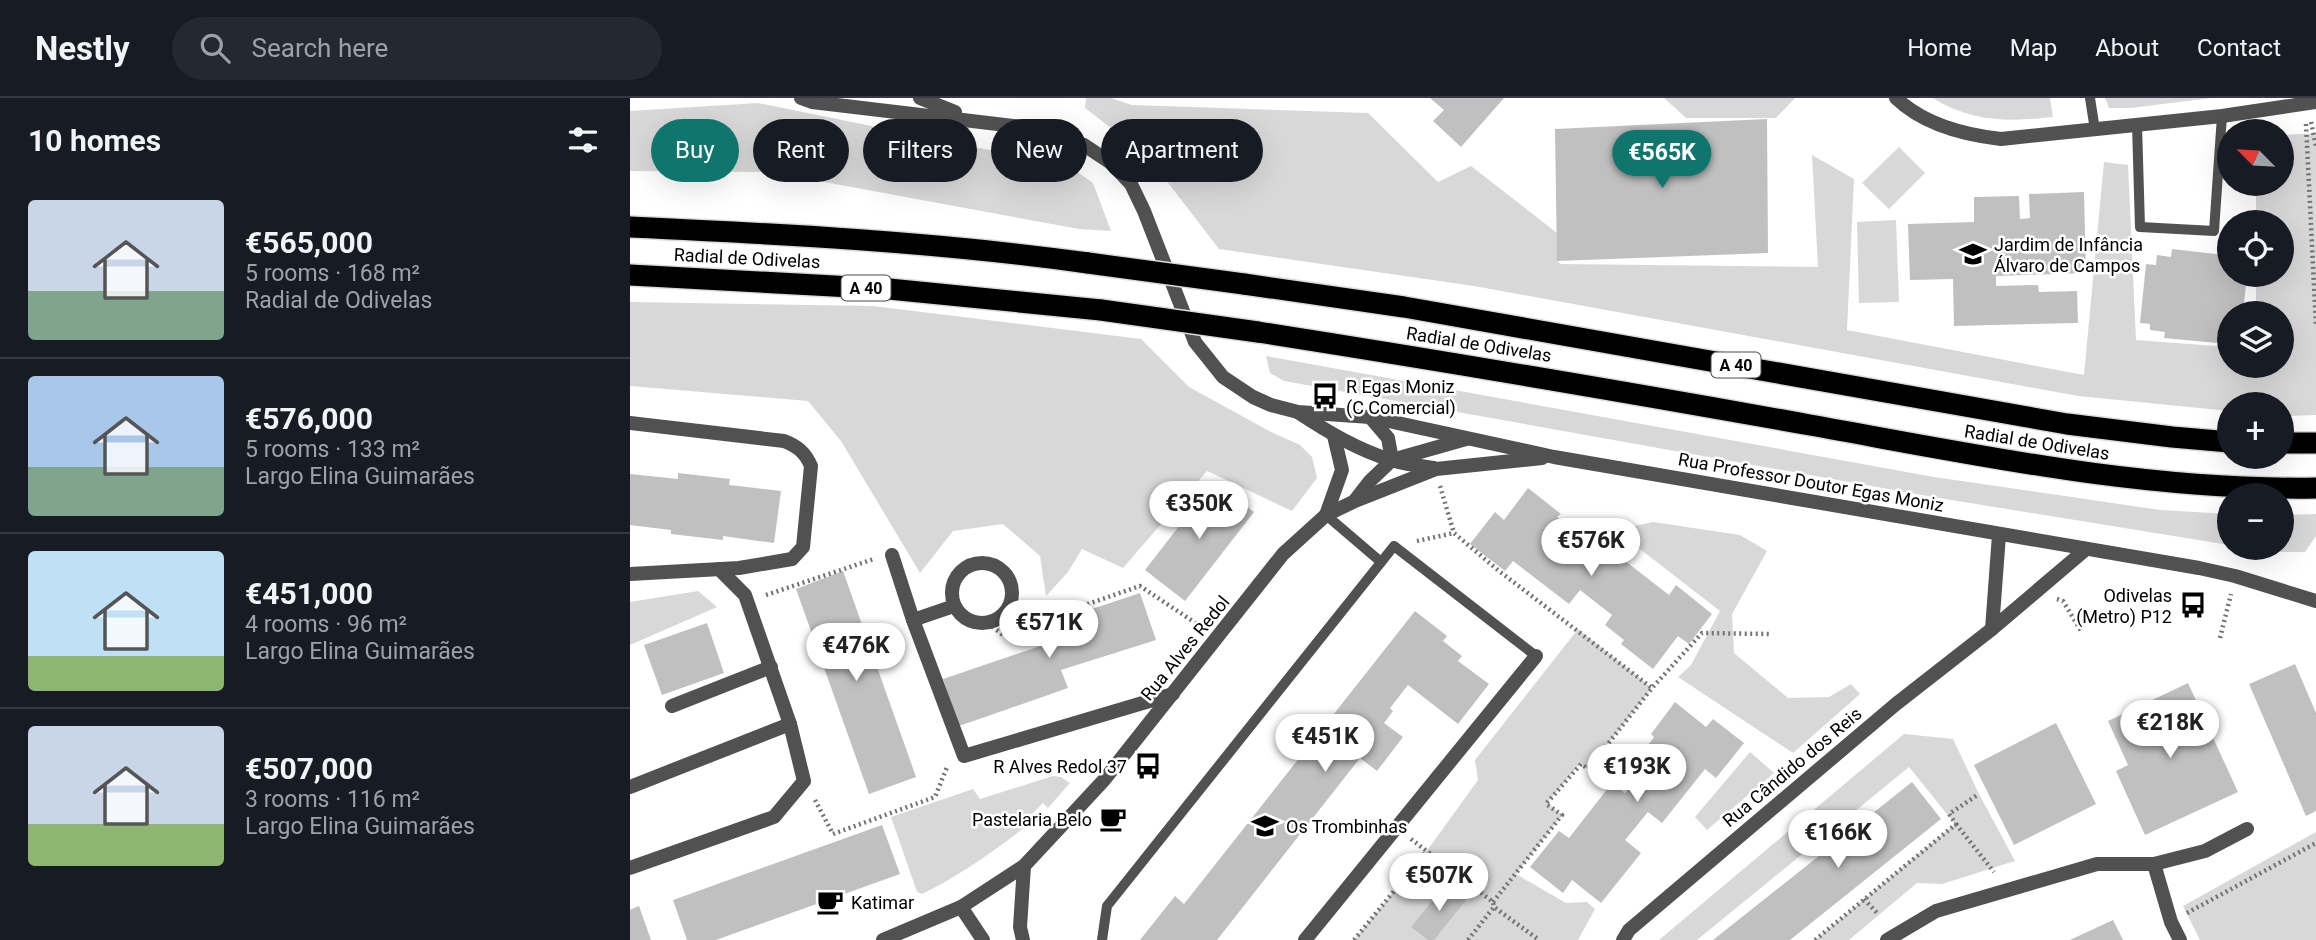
<!DOCTYPE html>
<html lang="en">
<head>
<meta charset="utf-8">
<style>
  :root { --surface:#171b24; --page:#242831; --text:#f1f3f6; --muted:#9ea1a6; --line:#363941; --accent:#0f766e }
  body { margin:0; font-family:Roboto,sans-serif; background:var(--page); color:var(--text); height:100vh; display:flex; flex-direction:column; font-size:26px; white-space:nowrap }
  * { box-sizing:border-box; margin:0 }
  p { font-size:23px; color:var(--muted) }
  .icon { flex:none; width:38px; height:38px; fill:none; stroke:currentColor; stroke-width:2; stroke-linecap:round; stroke-linejoin:round }
  .map { position:relative; flex:1; overflow:hidden }
  .panel { display:flex; flex-direction:column; background:var(--surface); width:630px }
  .panel>* { flex:none }
  .guide { position:absolute; left:21px; top:21px; width:665px; height:63px; display:flex; gap:14px }
  .needle { width:46px; rotate:294deg }
  .controls { position:absolute; left:1587px; top:21px; display:grid; gap:14px }
  .controls a { display:grid; place-items:center; width:77px; height:77px; border-radius:50%; background:var(--surface); box-shadow:0 7px 28px #0002; font-size:35px }
  .price { position:absolute; translate:-50% -60px; padding:0 16px; border-radius:24px; background:#fff; color:#222; font-size:23px; line-height:46px; filter:drop-shadow(0 2px 4px #0008) }
  .price::after { content:''; position:absolute; left:50%; top:42px; width:21px; height:16px; margin-left:-10px; background:inherit; clip-path:polygon(0 0,100% 0,50% 100%) }
  .price.active { background:var(--accent); color:#fff }
  ul { padding:0; list-style:none }
  li { display:flex; align-items:center; gap:21px; height:175px; padding:0 28px }
  li+li { border-top:2px solid var(--line) }
  li span { display:grid; place-items:center; flex:none; width:196px; height:140px; border-radius:7px; color:#555 }
  li>.icon { margin-inline-start:auto }
  span .icon { width:84px; height:84px; fill:#fffc; stroke-width:1 }
  li b { font-size:30px }
  h2 { display:flex; justify-content:space-between; align-items:center; height:84px; padding:0 28px; font-size:30px }
  .tag { padding:0 24px; border-radius:32px; background:var(--surface); box-shadow:0 7px 28px #0002; font-size:24px; line-height:63px }
  .tag.active { background:var(--accent); color:#fff }
  header { display:flex; align-items:center; gap:42px; box-sizing:border-box; height:98px; padding:0 35px; background:var(--surface); border-bottom:2px solid var(--line) }
  header strong { font-size:33px }
  nav { display:flex; gap:38px; margin-inline-start:auto; font-size:24px }
  .search { width:490px; height:63px; background:var(--page); display:flex; align-items:center; gap:18px; box-sizing:border-box; padding:0 24px; border-radius:38px; color:var(--muted); font-size:26px }
  main { display:flex; flex:1; min-height:0 }
  .map>svg:first-child { display:block }
  .green { fill:#d8d8d8 }
  .building { fill:#c0c0c0 }
  .lines { fill:none; stroke-linecap:round; stroke-linejoin:round }
  .highway-casing { stroke:#dbdbdb; stroke-width:24 }
  .path { stroke:#737373; stroke-width:4.5; stroke-dasharray:2 3.5; stroke-linecap:butt }
  .lane { stroke:#515151; stroke-width:10 }
  .street { stroke:#515151; stroke-width:14 }
  .highway { stroke:#000; stroke-width:21 }
  .highway-bridge-casing { stroke:#dbdbdb; stroke-width:24; stroke-linecap:butt }
  .highway-bridge { stroke:#000; stroke-width:21 }
  .labels { text-anchor:middle; dominant-baseline:central; stroke-width:5; stroke-linejoin:round; paint-order:stroke }
  .shield { fill:#fff; stroke:#4c4c4c; stroke-width:2 }
  .shield-label { font-size:16px; font-weight:bold; fill:#000 }
  .poi-label { font-size:18px; fill:#000; stroke:#fff; text-anchor:start }
  .street-label { font-size:18px; fill:#000; stroke:#fff }
</style>
</head>
<body>
<header>
<strong>Nestly</strong>
<div class="search"><svg class="icon" aria-label="search" viewBox="0 0 24 24"><circle cx="10" cy="10" r="6"/><path d="M15 15l6 6"/></svg>Search here</div>
<nav><a>Home</a><a>Map</a><a>About</a><a>Contact</a></nav>
</header>
<main>
<section class="panel">
<h2>10 homes<svg class="icon" aria-label="filters" viewBox="0 0 24 24"><path d="M4 7h16M4 17h16"/><circle cx="9" cy="7" r="2"/><circle cx="15" cy="17" r="2"/></svg></h2>
<ul>
<li><span style="background:linear-gradient(#c9d6e8 65%,#7fa58c 0)"><svg class="icon" aria-label="home" viewBox="0 0 24 24"><path d="M3 11l9-7 9 7M6 9v11h12V9"/></svg></span><div><b>€565,000</b><p>5 rooms · 168 m²</p><p>Radial de Odivelas</p></div></li>
<li><span style="background:linear-gradient(#a9c7e8 65%,#7fa58c 0)"><svg class="icon" aria-label="home" viewBox="0 0 24 24"><path d="M3 11l9-7 9 7M6 9v11h12V9"/></svg></span><div><b>€576,000</b><p>5 rooms · 133 m²</p><p>Largo Elina Guimarães</p></div></li>
<li><span style="background:linear-gradient(#bfe0f5 75%,#8fb573 0)"><svg class="icon" aria-label="home" viewBox="0 0 24 24"><path d="M3 11l9-7 9 7M6 9v11h12V9"/></svg></span><div><b>€451,000</b><p>4 rooms · 96 m²</p><p>Largo Elina Guimarães</p></div></li>
<li><span style="background:linear-gradient(#c9d6e8 70%,#8fb573 0)"><svg class="icon" aria-label="home" viewBox="0 0 24 24"><path d="M3 11l9-7 9 7M6 9v11h12V9"/></svg></span><div><b>€507,000</b><p>3 rooms · 116 m²</p><p>Largo Elina Guimarães</p></div></li>
</ul>
</section>
<div class="map">
<svg width="1686" height="842" viewBox="0 0 1686 842">
  <rect width="100%" height="100%" fill="#fff"/>
  <!-- green -->
  <g class="green">
    <path d="M456,0H481L502,7L738,15L808,84L841,68L927,135V163L931,166L1188,169L1182,57L1224,81L1217,232L1454,277L1474,64L1498,67L1506,242L1599,249L1600,268H1652V215H1626V177H1652V124H1626V86H1652V37L1686,35V317L1652,318V306H1600L1599,313L1448,298L844,188L589,151L529,73L503,47L455,10Z"/>
    <path d="M1034,0H1165L1146,20H1056Z"/>
    <path d="M1303,0H1420L1423,19C1380,24 1340,24 1303,0Z"/>
    <path d="M1475,0H1581L1501,10H1479Z"/>
    <path d="M128,5L439,68L463,85L481,133L449,131L140,74L0,73V13Z"/>
    <path d="M1269,49L1295,75L1259,111L1232,85Z"/>
    <path d="M1266,122L1269,204L1229,205L1227,124Z"/>
    <path d="M0,204L243,208L511,241L559,289L641,334L670,347L682,359L687,380L662,413L577,373L493,470L452,451L438,474L416,498L410,458L373,426L323,433L290,475L211,343L178,303L0,288Z"/>
    <path d="M636,258L1304,379L1530,412L1599,416V447L1303,399L654,283L640,275Z"/>
    <path d="M1686,416V438L1675,454H1645L1619,450H1652V417Z"/>
    <path d="M1023,424L1110,437L1137,453L1102,516L1104,555L1158,600L1199,599L1221,586L1230,596L1163,655L1048,579L1061,567L1090,513L997,441L999,429Z"/>
    <path d="M68,493L87,509L0,547V504Z"/>
    <path d="M948,531L1022,590L958,671L950,666L917,705L932,717L886,776L936,805L957,804L965,811L948,842H724L796,754L848,682L845,662Z"/>
    <path d="M1274,636L1323,641L1349,696L1385,763L1312,786L1287,785L1219,842H1185L1325,726L1279,669L1067,842H1029Z"/>
    <path d="M1120,654L1144,675L1077,732L1065,719Z"/>
    <path d="M423,678L431,679L440,685L418,710L413,705L397,721L399,726C366,752 331,777 292,796L287,794L261,719L343,691L350,701Z"/>
    <path d="M1686,734V842H1570L1553,808Z"/>
  </g>
  <!-- building -->
  <g class="building">
    <path d="M800,0H874L831,49L803,23L814,12Z"/>
    <path d="M1137,21L1138,155L927,163L925,31Z"/>
    <path d="M1454,94L1456,175L1366,178V188L1408,187L1409,194L1447,193L1448,225L1324,228L1323,181L1280,182L1278,126L1344,124V99L1389,98L1390,121L1400,120L1399,96Z"/>
    <path d="M1542,151L1595,157V163H1600V177H1617L1613,215H1600V237L1587,236V245L1534,240L1535,234L1520,232V226L1510,225L1516,166L1526,167L1527,157L1541,159Z"/>
    <path d="M48,375L100,381L99,387L151,393L144,445L93,438V442L41,436V432L0,427V376L48,381Z"/>
    <path d="M584,383L624,414L555,503L515,472Z"/>
    <path d="M898,390L931,416L927,419L946,434L940,442L971,466L981,452L1039,497L1046,487L1082,516L1059,546L1048,538L1023,571L991,546L994,542L975,527L982,517L950,492L939,506L883,463L875,473L840,446L865,414L874,422Z"/>
    <path d="M213,473L286,679L239,696L166,491Z"/>
    <path d="M510,495L526,542L431,572L438,590L329,628L313,581L422,544L417,526Z"/>
    <path d="M785,513L817,538L813,543L832,558L828,563L859,586L828,626L778,587L760,610L763,613L754,625L773,639L747,673L730,660L587,842H510L545,798L554,806Z"/>
    <path d="M77,525L94,575L32,597L14,547Z"/>
    <path d="M1665,566L1686,615V713L1676,718L1619,586Z"/>
    <path d="M1558,585L1608,694L1515,737L1486,673L1498,667L1478,623Z"/>
    <path d="M1045,604L1076,629L1083,621L1114,645L1086,680L1075,671L1032,725L1018,714L995,742L1011,755L971,805L942,782L933,795L900,769L929,733L939,740L982,685L995,695L1018,667L1009,659L1024,639L1021,636Z"/>
    <path d="M1426,625L1466,706L1384,747L1344,667Z"/>
    <path d="M1282,684L1311,721L1160,842H1083Z"/>
    <path d="M252,727L270,776L86,842H57L43,802Z"/>
    <path d="M816,786L836,802L804,842H798L781,829Z"/>
    <path d="M9,808L21,842H0V812Z"/>
    <path d="M1483,822L1493,842H1440Z"/>
  </g>
  <g class="lines">
    <!-- highway casing -->
    <g class="highway-casing">
      <g id="highway">
        <path d="M0,129C153,136 307,144 458,165"/>
        <path d="M0,177L259,191L471,212"/>
        <path d="M614,186L774,209L1437,326L1542,339L1600,344"/>
        <path d="M628,234C813,263 996,294 1180,327C1348,357 1514,393 1686,390"/>
        <path d="M1652,345H1686"/>
      </g>
    </g>
    <!-- path -->
    <g class="path">
      <path d="M1681,24L1686,48"/>
      <path d="M1676,26L1686,228"/>
      <path d="M810,388L824,435L869,473L1022,590"/>
      <path d="M787,443L824,435"/>
      <path d="M136,497L244,461"/>
      <path d="M1427,501L1433,503L1451,533"/>
      <path d="M358,525L374,538L403,525L510,488L570,528"/>
      <path d="M1590,540L1601,496"/>
      <path d="M185,702L203,736L305,699L317,669"/>
      <path d="M1326,726L1364,774"/>
      <path d="M781,741L863,804L864,809L909,842"/>
      <path d="M1234,801L1249,817"/>
      <path d="M863,804L932,717L916,706L951,666L958,671L1022,590L1072,535L1140,536"/>
      <path d="M1557,815L1686,745"/>
      <path d="M724,842L796,754"/>
      <path d="M838,842L864,809"/>
      <path d="M1185,842L1326,726L1319,716L1349,696"/>
    </g>
    <!-- lane -->
    <g class="lane">
      <path d="M1460,0L1465,32"/>
      <path d="M1507,27L1510,129L1584,133L1592,18"/>
      <path d="M696,417L751,464"/>
      <path d="M472,842L477,808L764,448L906,558"/>
    </g>
    <!-- street -->
    <g class="street">
      <path d="M171,0L182,4L392,29L454,47L481,65L501,86L514,113L565,244L593,279L623,299L641,307L668,314L740,319L924,359L1569,470L1605,478L1686,503"/>
      <path d="M290,0L325,14"/>
      <path d="M1266,0C1293,26 1335,37 1371,41L1592,18L1686,4"/>
      <path d="M669,315C698,334 728,352 761,362C775,366 790,368 804,370"/>
      <path d="M740,319L758,340L762,362"/>
      <path d="M0,325L154,343C167,348 175,354 181,368L173,449L162,461L109,470L0,476"/>
      <path d="M726,401L740,383L762,362L836,341"/>
      <path d="M696,417L712,372L704,338"/>
      <path d="M262,457L283,522L334,658L543,596"/>
      <circle cx="352" cy="495" r="30"/>
      <path d="M283,522L324,508"/>
      <path d="M1362,531L1369,437"/>
      <path d="M42,608L141,569"/>
      <path d="M0,689L160,626"/>
      <path d="M1524,766L1541,824L1550,842"/>
      <path d="M0,770L144,719L174,683L160,626L115,497L89,471"/>
      <path d="M331,809L353,842"/>
      <path d="M253,842L331,809L394,768L474,682L653,456L696,417L725,403L806,371L912,360"/>
      <path d="M393,842L390,829L394,768"/>
      <path d="M675,842L906,558"/>
      <path d="M993,842L999,832L1266,606L1362,531L1455,452"/>
      <path d="M1257,842L1306,813L1467,766H1524L1575,753L1617,731"/>
    </g>
    <!-- highway -->
    <use href="#highway" class="highway"/>
    <!-- highway-bridge casing -->
    <g class="highway-bridge-casing">
      <g id="highway-bridge">
        <path d="M458,165L614,186"/>
        <path d="M471,212L628,234"/>
      </g>
    </g>
    <!-- highway-bridge -->
    <use href="#highway-bridge" class="highway-bridge"/>
  </g>
  <!-- icons -->
  <defs>
    <g id="school-bare" transform="scale(2.1)"><path d="M0-5L7-2L0 1L-7-2ZM-4 1L0 2.5L4 1V4Q0 6-4 4Z" fill="#000" stroke="#fff" stroke-width="2.5" paint-order="stroke"/></g>
    <g id="bus-bare" transform="scale(2.1)"><path d="M-5-6H5V4H4V6H2V4H-2V6H-4V4H-5ZM-3.5-4V0h7V-4ZM-3.5 1.2v1.5H-2V1.2ZM2 1.2v1.5H3.5V1.2Z" fill="#000" stroke="#fff" stroke-width="2.5" paint-order="stroke"/></g>
    <g id="cafe-bare" transform="scale(2.1)"><path d="M-5.5-4.5H6V0H3Q3 3.5 0 3.5H-2.5Q-5.5 3.5-5.5 0ZM3-3.2v2h1.7v-2ZM-6 4.5H4V6H-6Z" fill="#000" stroke="#fff" stroke-width="2.5" paint-order="stroke"/></g>
  </defs>
  <g fill-rule="evenodd">
    <use href="#school-bare" x="1343" y="156"/>
    <use href="#bus-bare" x="695" y="298"/>
    <use href="#bus-bare" x="1563" y="507"/>
    <use href="#bus-bare" x="518" y="668"/>
    <use href="#cafe-bare" x="483" y="721"/>
    <use href="#school-bare" x="635" y="728"/>
    <use href="#cafe-bare" x="200" y="804"/>
  </g>
  <g class="labels">
    <!-- shield labels -->
    <g class="shield">
      <rect x="211.5" y="177.5" width="49" height="25" rx="5"/>
      <rect x="1081.5" y="254.5" width="49" height="25" rx="5"/>
    </g>
    <g class="shield-label">
      <text x="236" y="190">A 40</text>
      <text x="1106" y="267">A 40</text>
    </g>
    <!-- poi labels -->
    <g class="poi-label">
      <text x="1364" y="146">Jardim de Infância<tspan x="1364" dy="21">Álvaro de Campos</tspan></text>
      <text x="716" y="288">R Egas Moniz<tspan x="716" dy="21">(C Comercial)</tspan></text>
      <text x="1542" y="497" text-anchor="end">Odivelas<tspan x="1542" dy="21">(Metro) P12</tspan></text>
      <text x="497" y="668" text-anchor="end">R Alves Redol 37</text>
      <text x="462" y="721" text-anchor="end">Pastelaria Belo</text>
      <text x="656" y="728">Os Trombinhas</text>
      <text x="221" y="804">Katimar</text>
    </g>
    <!-- street labels -->
    <g class="street-label">
      <text transform="translate(117 160) rotate(3)">Radial de Odivelas</text>
      <text transform="translate(849 246) rotate(9)">Radial de Odivelas</text>
      <text transform="translate(1407 344) rotate(9)">Radial de Odivelas</text>
      <text transform="translate(1181 384) rotate(10)">Rua Professor Doutor Egas Moniz</text>
      <text transform="translate(555 550) rotate(-51)">Rua Alves Redol</text>
      <text transform="translate(1162 669) rotate(-40)">Rua Cândido dos Reis</text>
    </g>
  </g>
</svg>
<div class="controls">
<a><svg class="needle" viewBox="-14 -14 28 28"><path d="M0-13l5 13h-10z" fill="#e53935"/><path d="M0 13l5-13h-10z" fill="#9ea1a6"/></svg></a>
<a><svg class="icon" aria-label="locate" viewBox="0 0 24 24"><circle cx="12" cy="12" r="6"/><path d="M12 2v4M12 18v4M2 12h4M18 12h4"/></svg></a>
<a><svg class="icon" aria-label="layers" viewBox="0 0 24 24"><path d="M12 4l9 5-9 5-9-5zM3 14l9 5 9-5"/></svg></a>
<a>+</a>
<a>−</a>
</div>
<b class="price active" style="left:1032px;top:92px">€565K</b>
<b class="price" style="left:569px;top:443px">€350K</b>
<b class="price" style="left:961px;top:480px">€576K</b>
<b class="price" style="left:419px;top:562px">€571K</b>
<b class="price" style="left:226px;top:585px">€476K</b>
<b class="price" style="left:1540px;top:662px">€218K</b>
<b class="price" style="left:695px;top:676px">€451K</b>
<b class="price" style="left:1007px;top:706px">€193K</b>
<b class="price" style="left:1208px;top:772px">€166K</b>
<b class="price" style="left:809px;top:815px">€507K</b>
<div class="guide">
<a class="tag active">Buy</a>
<a class="tag">Rent</a>
<a class="tag">Filters</a>
<a class="tag">New</a>
<a class="tag">Apartment</a>
</div>
</div>
</main>
</body>
</html>
